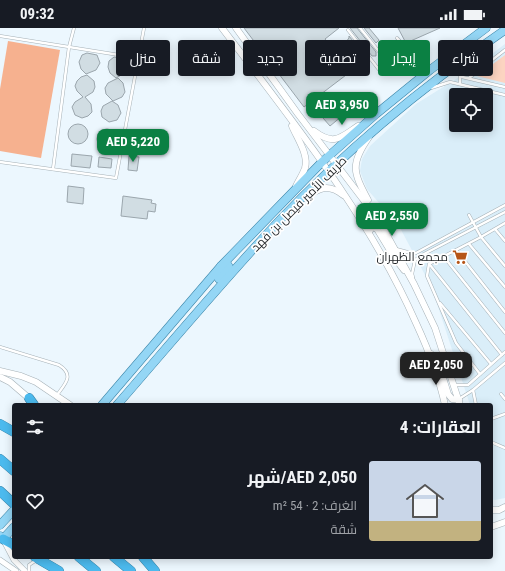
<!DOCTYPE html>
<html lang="ar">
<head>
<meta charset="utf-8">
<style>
  :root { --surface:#171b24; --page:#20242c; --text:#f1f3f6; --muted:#9ea1a6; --line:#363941; --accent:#0b8043 }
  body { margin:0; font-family:"Roboto Condensed",Cairo,sans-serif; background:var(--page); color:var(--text); direction:rtl; height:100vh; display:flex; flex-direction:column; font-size:15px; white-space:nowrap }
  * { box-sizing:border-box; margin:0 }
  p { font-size:13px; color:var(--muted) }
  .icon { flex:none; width:22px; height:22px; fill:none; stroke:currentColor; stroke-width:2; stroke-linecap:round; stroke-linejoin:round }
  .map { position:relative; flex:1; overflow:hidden; direction:ltr }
  .details { position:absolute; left:12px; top:375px; width:481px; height:156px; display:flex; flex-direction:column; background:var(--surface); border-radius:4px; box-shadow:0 2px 10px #0003; direction:rtl }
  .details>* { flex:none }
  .hud { position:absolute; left:12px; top:12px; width:481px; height:36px; direction:rtl; display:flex; gap:8px }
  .fabs { position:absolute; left:449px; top:60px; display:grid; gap:8px }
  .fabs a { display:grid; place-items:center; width:44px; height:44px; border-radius:4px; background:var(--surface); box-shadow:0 2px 10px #0003; font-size:20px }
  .price { position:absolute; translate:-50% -34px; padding:0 9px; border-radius:8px; background:var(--accent); color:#fff; font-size:13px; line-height:26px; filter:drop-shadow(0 1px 2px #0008) }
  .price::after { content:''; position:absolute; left:50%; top:24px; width:12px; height:9px; margin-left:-6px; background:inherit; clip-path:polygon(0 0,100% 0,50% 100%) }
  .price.active { background:#222; color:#fff }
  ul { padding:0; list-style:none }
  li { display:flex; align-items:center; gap:12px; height:100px; padding:0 12px }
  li+li { border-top:1px solid var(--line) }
  li span { display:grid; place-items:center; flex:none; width:112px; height:80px; border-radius:4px; color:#555 }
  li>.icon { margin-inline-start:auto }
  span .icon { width:48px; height:48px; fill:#fffc; stroke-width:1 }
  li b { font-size:17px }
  h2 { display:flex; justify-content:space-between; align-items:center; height:48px; padding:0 12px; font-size:17px }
  .tag { padding:0 14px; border-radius:4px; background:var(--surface); box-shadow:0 2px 10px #0003; font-size:14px; line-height:36px }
  .tag.active { background:var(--accent); color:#fff }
  .status { display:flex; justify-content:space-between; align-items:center; height:28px; padding:0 20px; background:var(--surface); direction:ltr }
  .status svg { height:11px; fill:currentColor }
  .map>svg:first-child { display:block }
  .built { fill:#daeef9; fill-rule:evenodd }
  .green { fill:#fcd4c1 }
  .water { fill:#f6b18f }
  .building { fill:#d1dde3; stroke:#9ba6ad }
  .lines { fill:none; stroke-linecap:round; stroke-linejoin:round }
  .service-casing { stroke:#a6b1b7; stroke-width:3.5 }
  .minor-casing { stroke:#a6b1b7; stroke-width:6 }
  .tertiary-casing { stroke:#a6b1b7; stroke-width:7 }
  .primary-casing { stroke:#3c85a8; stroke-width:9 }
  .motorway-casing { stroke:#3c85a8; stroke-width:10 }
  .service { stroke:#fff; stroke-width:2.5 }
  .minor { stroke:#fff; stroke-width:5 }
  .tertiary { stroke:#fff; stroke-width:6 }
  .primary { stroke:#94d6f5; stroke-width:8 }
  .motorway { stroke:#4cbaee; stroke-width:9 }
  .labels { text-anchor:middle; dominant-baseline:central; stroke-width:3.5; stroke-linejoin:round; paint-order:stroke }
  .street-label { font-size:12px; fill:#1f2326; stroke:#fff }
  .poi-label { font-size:12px; fill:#1f2326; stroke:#fff; text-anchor:end }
</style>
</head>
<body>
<div class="status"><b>09:32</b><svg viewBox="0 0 49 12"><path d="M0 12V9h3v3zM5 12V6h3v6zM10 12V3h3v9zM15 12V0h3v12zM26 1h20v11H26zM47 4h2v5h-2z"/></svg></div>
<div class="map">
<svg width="505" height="543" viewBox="0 0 505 543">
  <rect width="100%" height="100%" fill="#ecf7fe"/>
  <!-- built -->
  <path class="built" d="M505,16V470L495,472L491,471V377H470L432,260L399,198L367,161L360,143L362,131L370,118L416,76L472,41ZM456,67H486V97H456Z"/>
  <!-- green -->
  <path class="green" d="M505,27V55L477,48Z"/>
  <!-- water -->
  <path class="water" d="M8,13L60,22L41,130L0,123V61Z"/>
  <!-- building -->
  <g class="building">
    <path d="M244,0H339L325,11L350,44L304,79Z"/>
    <path d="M350,0H357L376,24V28H372Z"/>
    <path d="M364,0H369L379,12L376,15Z"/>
    <path d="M398,0H440L406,15Z"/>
    <path d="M349,8L365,28H359L346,14L349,10Z"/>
    <path d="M87,25L97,27L100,35L96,42L86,46L81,41L79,34L82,27Z"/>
    <path d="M114,29L124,31L128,37L125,45L116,50L110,45L108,39L109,33Z"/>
    <path d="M87,47L94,53L95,59L93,64L85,69L91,76L92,84L88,88L82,90L75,87L72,79L75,74L83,69L77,63L75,58L77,53L81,49Z"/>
    <path d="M118,50L123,55L125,64L122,69L113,73L106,66L105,60L108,55Z"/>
    <path d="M334,67L348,83L330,98L316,82Z"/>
    <path d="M112,73L118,77L121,85L117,92L109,94L102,89L101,83L103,78Z"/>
    <circle cx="78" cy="106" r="10"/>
    <circle cx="107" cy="111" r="10"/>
    <path d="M72,126L92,128L90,140L71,138Z"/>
    <path d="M129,128L139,129L137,143L128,142Z"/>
    <path d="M99,129L112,131L111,140L98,139Z"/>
    <path d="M68,158L84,160L83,176L67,174Z"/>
    <path d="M123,168L152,172L151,175L156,176L155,184L148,183L147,191L121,188Z"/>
  </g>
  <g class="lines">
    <!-- service casing -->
    <g class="service-casing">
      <g id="service">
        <path d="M360,0L381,26L387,41"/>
        <path d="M348,2L380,43"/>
        <path d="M0,8L138,30"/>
        <path d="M397,10L406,20"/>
        <path d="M461,37L459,45L462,49L505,59"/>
        <path d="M460,48V56"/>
        <path d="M469,50L505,22"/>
        <path d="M431,60L450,54L505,67"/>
        <path d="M0,134L116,150L144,0"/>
        <path d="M53,141L69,19L74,0"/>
        <path d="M469,187L481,209L429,236L427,248L456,315L480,346"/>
        <path d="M505,195L481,209L505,238"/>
        <path d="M495,201L505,213"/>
        <path d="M469,216L505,259"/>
        <path d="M396,221L411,225H416L505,177"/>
        <path d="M456,222L505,284"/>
        <path d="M444,229L505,305"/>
        <path d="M430,237L502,327"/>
        <path d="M413,249L412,246L415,232L424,226L505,184"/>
        <path d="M440,275L491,336"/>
        <path d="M0,319L59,337C75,347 65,356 57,367"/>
        <path d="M455,357H468L505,324"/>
        <path d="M473,362L476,377"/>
        <path d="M501,366L505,371"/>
        <path d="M459,371L473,362L505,335"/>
        <path d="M491,391L505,386"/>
        <path d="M491,414L505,420"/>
        <path d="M29,543V537L35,533"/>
      </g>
    </g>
    <!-- minor casing -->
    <g class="minor-casing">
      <g id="minor">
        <path d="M4,513L14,532L25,543"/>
        <path d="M0,532L16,543"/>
      </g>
    </g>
    <!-- tertiary casing -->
    <g class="tertiary-casing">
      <g id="tertiary">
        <path d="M222,0C293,94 368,186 416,295C428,321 439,349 445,377"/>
        <path d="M236,0L298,86L378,191L414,256L435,300L460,377"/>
        <path d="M292,98C297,110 309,127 305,140C303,146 299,152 296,158"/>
        <path d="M314,103C334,118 340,110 358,98"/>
        <path d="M305,170C319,160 328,155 343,167"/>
        <path d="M368,172C353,144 350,136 369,109"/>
        <path d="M369,204L372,199L377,201L394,229L404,242"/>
        <path d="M431,326L439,337L448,366L452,371L459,372"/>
        <path d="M0,343L21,348L36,354L70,377"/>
        <path d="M0,349L10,354L31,372"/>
        <path d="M491,482H499L505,479"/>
        <path d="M491,499L505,494"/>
      </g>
    </g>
    <!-- primary casing -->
    <g class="primary-casing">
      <g id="primary">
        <path d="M219,251L229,239L227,236L221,238"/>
        <path d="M102,377L221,238L322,134L376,86L430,42L486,0"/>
        <path d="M117,377C170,316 222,254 277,195C346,122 423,58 505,2"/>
        <path d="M0,497L14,482"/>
        <path d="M0,508L3,511L14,499"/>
      </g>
    </g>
    <!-- motorway casing -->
    <g class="motorway-casing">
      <g id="motorway">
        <path d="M29,370L34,377"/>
        <path d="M0,396L14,404"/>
        <path d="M0,431L14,443"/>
        <path d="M0,463L14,476"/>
        <path d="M3,511L14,517"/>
        <path d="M35,529L59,543"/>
        <path d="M79,529L96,543"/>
        <path d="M114,529L131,543"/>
        <path d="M143,529L155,543"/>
      </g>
    </g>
    <!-- service -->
    <use href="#service" class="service"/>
    <!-- minor -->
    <use href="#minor" class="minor"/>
    <!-- tertiary -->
    <use href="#tertiary" class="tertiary"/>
    <!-- primary -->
    <use href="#primary" class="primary"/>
    <!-- motorway -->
    <use href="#motorway" class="motorway"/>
  </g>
  <!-- icons -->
  <defs>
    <g id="supermarket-bare" transform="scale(1.2)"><path d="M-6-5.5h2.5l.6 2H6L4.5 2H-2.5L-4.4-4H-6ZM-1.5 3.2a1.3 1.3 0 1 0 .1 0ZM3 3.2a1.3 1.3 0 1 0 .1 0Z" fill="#b65517" stroke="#fff" stroke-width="2.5" paint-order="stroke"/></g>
  </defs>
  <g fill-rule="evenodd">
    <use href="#supermarket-bare" x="460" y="229"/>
  </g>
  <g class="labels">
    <!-- street labels -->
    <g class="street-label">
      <text transform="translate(299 176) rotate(-45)">طريف الأمير فيصل بن فهد</text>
    </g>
    <!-- poi labels -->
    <g class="poi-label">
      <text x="448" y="229">مجمع الظهران</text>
    </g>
  </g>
</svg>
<div class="fabs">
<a><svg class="icon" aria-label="locate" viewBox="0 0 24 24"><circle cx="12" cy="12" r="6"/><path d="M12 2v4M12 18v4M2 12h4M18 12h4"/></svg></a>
</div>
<b class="price" style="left:342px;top:98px">AED 3,950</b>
<b class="price" style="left:133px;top:135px">AED 5,220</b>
<b class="price" style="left:392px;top:209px">AED 2,550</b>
<b class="price active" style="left:436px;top:358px">AED 2,050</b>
<div class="hud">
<a class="tag">شراء</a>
<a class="tag active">إيجار</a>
<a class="tag">تصفية</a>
<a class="tag">جديد</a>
<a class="tag">شقة</a>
<a class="tag">منزل</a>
</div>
<section class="details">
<h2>العقارات: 4<svg class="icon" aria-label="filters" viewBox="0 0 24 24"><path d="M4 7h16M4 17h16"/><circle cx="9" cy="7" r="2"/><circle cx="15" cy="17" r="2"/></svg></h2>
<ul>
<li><span style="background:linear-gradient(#c9d6e8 75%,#c2b280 0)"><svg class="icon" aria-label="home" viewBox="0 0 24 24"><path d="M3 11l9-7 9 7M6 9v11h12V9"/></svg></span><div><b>AED 2,050/شهر</b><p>الغرف: 2 · 54 m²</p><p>شقة</p></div><svg class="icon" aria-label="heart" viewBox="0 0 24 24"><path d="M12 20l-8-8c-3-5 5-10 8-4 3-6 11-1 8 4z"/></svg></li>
</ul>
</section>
</div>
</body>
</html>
